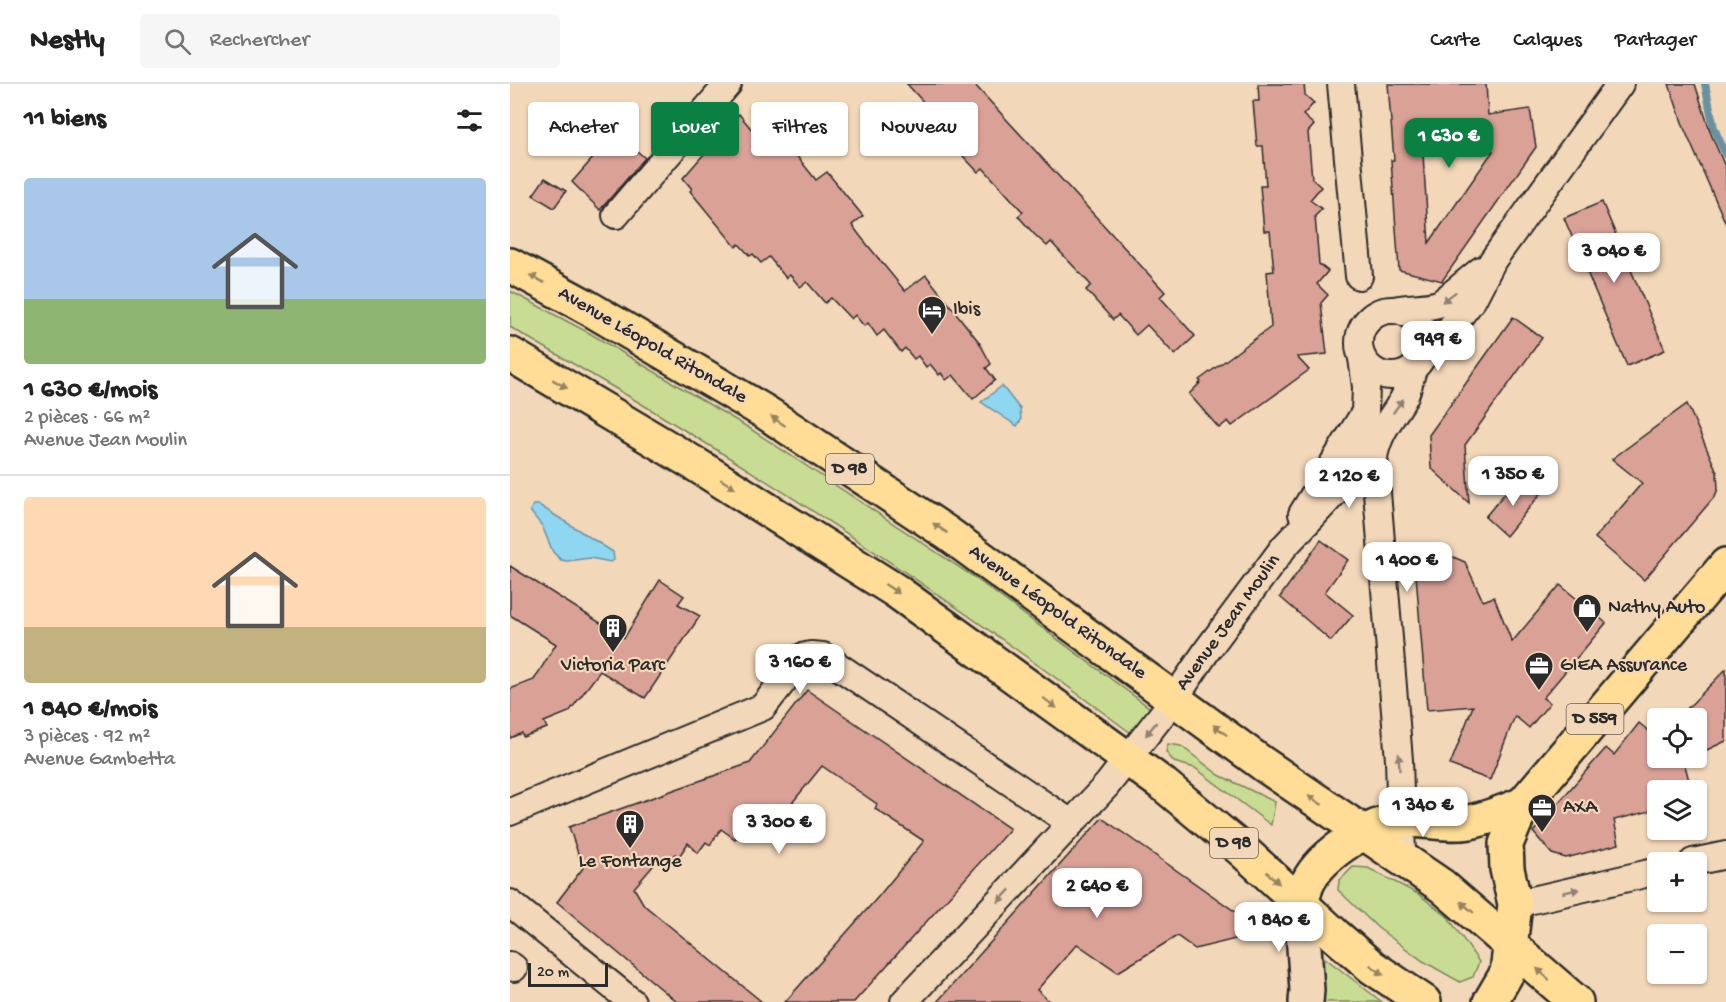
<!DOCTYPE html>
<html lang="fr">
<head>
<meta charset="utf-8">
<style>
  :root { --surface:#fff; --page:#f6f6f6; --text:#222; --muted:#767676; --line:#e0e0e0; --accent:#0b8043 }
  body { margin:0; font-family:"Gochi Hand",sans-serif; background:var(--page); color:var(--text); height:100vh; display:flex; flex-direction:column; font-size:22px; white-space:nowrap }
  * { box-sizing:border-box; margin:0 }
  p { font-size:20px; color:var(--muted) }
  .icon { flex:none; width:33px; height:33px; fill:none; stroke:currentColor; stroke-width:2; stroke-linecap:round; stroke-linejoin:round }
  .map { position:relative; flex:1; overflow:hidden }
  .details { display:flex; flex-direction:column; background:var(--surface); width:510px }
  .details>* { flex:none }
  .banner { position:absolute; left:18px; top:18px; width:570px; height:54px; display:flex; gap:12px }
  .buttons { position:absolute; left:1137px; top:624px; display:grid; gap:12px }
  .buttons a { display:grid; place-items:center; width:60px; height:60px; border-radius:6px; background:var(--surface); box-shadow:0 2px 4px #0004; font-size:30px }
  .scale { position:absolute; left:18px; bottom:15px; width:80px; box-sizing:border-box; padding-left:6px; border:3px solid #2b2b2b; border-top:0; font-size:16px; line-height:21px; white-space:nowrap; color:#2b2b2b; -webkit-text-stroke:4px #f3d7b9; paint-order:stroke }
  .price { position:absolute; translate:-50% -51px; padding:0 14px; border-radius:12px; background:#fff; color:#222; font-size:20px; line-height:39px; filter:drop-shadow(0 2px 3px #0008) }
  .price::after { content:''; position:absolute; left:50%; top:36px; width:18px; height:14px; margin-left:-9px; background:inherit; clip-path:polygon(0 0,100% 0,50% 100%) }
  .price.active { background:var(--accent); color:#fff }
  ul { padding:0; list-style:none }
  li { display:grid; align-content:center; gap:12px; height:318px; padding:0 24px }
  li+li { border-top:2px solid var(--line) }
  li span { display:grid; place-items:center; height:186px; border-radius:6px; color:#555 }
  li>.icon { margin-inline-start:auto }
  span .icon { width:108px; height:108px; fill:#fffc; stroke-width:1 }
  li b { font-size:26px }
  h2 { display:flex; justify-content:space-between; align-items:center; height:72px; padding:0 24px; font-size:26px }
  .pill { padding:0 21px; border-radius:6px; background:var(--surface); box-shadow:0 2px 4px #0004; font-size:21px; line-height:54px }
  .pill.active { background:var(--accent); color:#fff }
  header { display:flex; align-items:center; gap:36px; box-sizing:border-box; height:84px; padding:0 30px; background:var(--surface); border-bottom:2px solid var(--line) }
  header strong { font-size:28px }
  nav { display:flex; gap:33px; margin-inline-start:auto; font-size:21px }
  .search { width:420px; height:54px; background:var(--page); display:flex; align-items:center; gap:15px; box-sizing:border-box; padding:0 21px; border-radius:6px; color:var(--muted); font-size:22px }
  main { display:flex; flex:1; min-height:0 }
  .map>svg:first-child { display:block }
  .green { fill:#c8dd93; stroke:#7a845f; stroke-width:1.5 }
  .water { fill:#8fd6f1; stroke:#6792a2; stroke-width:1.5 }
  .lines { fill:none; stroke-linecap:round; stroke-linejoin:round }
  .stream { stroke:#6792a2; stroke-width:8 }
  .building { fill:#daa197; stroke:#2b2b2b; stroke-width:1.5; fill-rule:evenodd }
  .street-casing { stroke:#2b2b2b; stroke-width:30 }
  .secondary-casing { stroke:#2b2b2b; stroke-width:38 }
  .primary-casing { stroke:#2b2b2b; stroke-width:38 }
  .highway-casing { stroke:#2b2b2b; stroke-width:38 }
  .street { stroke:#f3d7b9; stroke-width:26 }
  .secondary { stroke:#f3d7b9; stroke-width:33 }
  .primary { stroke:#ffdd96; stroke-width:33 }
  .highway { stroke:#ffdd96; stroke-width:33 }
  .oneway { fill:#958460 }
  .oneway2 { fill:#8f8172 }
  .labels { text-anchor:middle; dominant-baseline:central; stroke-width:4.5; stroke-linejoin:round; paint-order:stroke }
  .shield { fill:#f3d7b9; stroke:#675f56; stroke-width:1.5 }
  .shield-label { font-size:18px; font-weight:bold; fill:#2b2b2b }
  .poi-label { font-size:20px; fill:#2b2b2b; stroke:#f3d7b9; text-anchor:start }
  .street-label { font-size:20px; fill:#2b2b2b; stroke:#f3d7b9 }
</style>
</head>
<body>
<header>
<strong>Nestly</strong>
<div class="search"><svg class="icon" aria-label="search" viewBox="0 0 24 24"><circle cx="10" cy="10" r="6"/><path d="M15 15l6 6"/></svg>Rechercher</div>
<nav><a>Carte</a><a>Calques</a><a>Partager</a></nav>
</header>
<main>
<section class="details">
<h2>11 biens<svg class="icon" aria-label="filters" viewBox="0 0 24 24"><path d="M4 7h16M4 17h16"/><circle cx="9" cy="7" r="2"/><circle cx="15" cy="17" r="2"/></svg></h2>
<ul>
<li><span style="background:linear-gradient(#a9c7e8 65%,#8fb573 0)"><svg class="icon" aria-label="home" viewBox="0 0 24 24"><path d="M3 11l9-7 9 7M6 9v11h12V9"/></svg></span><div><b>1 630 €/mois</b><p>2 pièces · 66 m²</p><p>Avenue Jean Moulin</p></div></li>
<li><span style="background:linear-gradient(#ffd9b3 70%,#c2b280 0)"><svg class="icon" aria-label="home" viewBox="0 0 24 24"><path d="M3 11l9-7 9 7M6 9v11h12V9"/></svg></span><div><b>1 840 €/mois</b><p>3 pièces · 92 m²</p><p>Avenue Gambetta</p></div></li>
</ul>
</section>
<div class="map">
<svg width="1216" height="918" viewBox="0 0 1216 918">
  <rect width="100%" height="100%" fill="#f3d7b9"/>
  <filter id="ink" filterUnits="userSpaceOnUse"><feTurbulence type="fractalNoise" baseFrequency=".0167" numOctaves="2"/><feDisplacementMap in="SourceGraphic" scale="12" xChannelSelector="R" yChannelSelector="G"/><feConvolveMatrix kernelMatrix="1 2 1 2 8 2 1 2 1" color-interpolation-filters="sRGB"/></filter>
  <g filter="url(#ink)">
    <!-- green -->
    <g class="green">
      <path d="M0,207L81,250L239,344L461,491L644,627L625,652C471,537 312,429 148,330C99,300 49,272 0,243Z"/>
      <path d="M658,660L671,662L709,691L765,718L761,741L685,684L664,678L656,668Z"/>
      <path d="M843,783L858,784L908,810L938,833L969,878L963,893L950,898L913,877L868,844L828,806L829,797Z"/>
      <path d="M810,870L815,874L872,918H811Z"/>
    </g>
    <!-- water -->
    <g class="water">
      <path d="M492,302L510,325L511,336L507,342L471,318Z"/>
      <path d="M23,421H29L103,468L104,476L101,478L80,474L57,477L51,476L43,468L32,442L20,427Z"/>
    </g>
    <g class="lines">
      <!-- stream -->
      <path class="stream" d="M1195,0L1204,44L1216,71"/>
    </g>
    <!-- building -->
    <g class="building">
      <path d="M397,0H464L655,208L650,213L685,252L665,271L637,241L626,251L608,231L603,236L576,206L581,201L541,158L537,162L524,150L508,132L513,128L473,84L468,88L441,59L446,54Z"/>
      <path d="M748,0H794L795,11L804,19L793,31L804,41L798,48L802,95L811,103L800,116L812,125L805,132L809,180L818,187L807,200L818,211L811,219L817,270L787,273L799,286L722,342L718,337L709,344L679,310L691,298L689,296L761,243L757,188L764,187L760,147H754L750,102H756L753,62H747L743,17H749Z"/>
      <path d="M878,0H976L978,31L1020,25L1026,63L932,197L889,186L881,76H884ZM953,53L954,70L983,67L919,159L912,56Z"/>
      <path d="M1159,0H1185L1201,50L1216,85V140L1174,44Z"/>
      <path d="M229,30L247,52L262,41L306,96L317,88L353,132L342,141L351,153L395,207L416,191L469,258L481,280L476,284L485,296L463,315L443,291L436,296L431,289L429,291L420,280L416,283L408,272L404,275L395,264L391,268L374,246L367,252L358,239L354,242L345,231L341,235L321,214L315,219L297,198L290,203L280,191L276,194L259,173L251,179L243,170L240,172L229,160L226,163L180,107L182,105L173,94Z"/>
      <path d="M96,40L135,74L90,126L62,98L83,74L74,66Z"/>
      <path d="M35,94L56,107L44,124L23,111Z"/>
      <path d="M1092,118L1155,266L1117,282L1054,134Z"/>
      <path d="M1003,233L1032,254L955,361L959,419L921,384L919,351Z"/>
      <path d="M1177,320L1207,388L1208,405L1205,412L1134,496L1085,454L1132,399L1102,375Z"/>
      <path d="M1015,394L1032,408L996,452L975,433L995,409L1000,414Z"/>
      <path d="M811,456L838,476L815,508L843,531L821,557L770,513Z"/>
      <path d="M925,465L955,478L973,517L984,513L1002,558L1050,501L1096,539L1033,614L1040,619L1019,644L1005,632L980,696L940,681L963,622L917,626L904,467Z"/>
      <path d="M0,482L114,554L150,496L174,512L168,520L190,532L135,614L90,587L59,628L34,638L37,644L13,653L12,649L0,654V605L24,596L46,560L0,531Z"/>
      <path d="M1216,585V657L1186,671V634H1168Z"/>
      <path d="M297,606L500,745L344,918H275L368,813L414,757L365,725L367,720L312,682L261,745L245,732L225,755L211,745L200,761L196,758L188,769L178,759L168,774L165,770L156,781L149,775L124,804L134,821L252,918H167L47,818L73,784L59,743L240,679Z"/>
      <path d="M1129,639L1140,648L1142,645L1148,649V674H1182L1174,678L1181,704L1168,706H1148V711L1140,713L1144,726L1104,736L1109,760L1056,774L1042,770L1023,748L1096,664L1104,671Z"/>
      <path d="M592,734L754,848L685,865L667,852L608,888L567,860L527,906L540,918H427Z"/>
    </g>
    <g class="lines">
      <!-- street casing -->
      <g class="street-casing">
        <g id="street">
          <path d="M831,0L849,192"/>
          <path d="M106,131L218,0"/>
          <circle cx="882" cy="259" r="33"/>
          <path d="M884,226C900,222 916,225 931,219L971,186"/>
          <path d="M912,273L932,255L963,215L983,176L1110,0"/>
          <path d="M792,430L855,328L856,303L852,274"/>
          <path d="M0,728L253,623L292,573L301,571L313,572L561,739"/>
          <path d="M892,773L889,676L864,372C870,346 879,338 892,317C898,308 900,295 903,285"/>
          <path d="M1183,778L1216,771"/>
          <path d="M0,819L122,918"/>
          <path d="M1005,820L1148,787"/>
          <path d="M0,881L4,884"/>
          <path d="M394,918L597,701L665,614L698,565L774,463L829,404L868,354"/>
        </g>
      </g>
      <!-- secondary casing -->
      <g class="secondary-casing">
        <path id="secondary" d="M791,820L797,906L796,918"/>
      </g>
      <!-- primary casing -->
      <g class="primary-casing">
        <g id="primary">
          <path d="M791,820C793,813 795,805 798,798C812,770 861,739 891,736C914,735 938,742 960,738C978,734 996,727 1013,720"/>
          <path d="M980,918L997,889L1005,820L997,785L996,760L1013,720L1216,481"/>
        </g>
      </g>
      <!-- highway casing -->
      <g class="highway-casing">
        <g id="highway">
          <path d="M0,181L77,223L255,328L437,449L753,680L932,802L1066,918"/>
          <path d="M0,270L185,380L386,507L654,701L732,766L826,852L862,883L914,918"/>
        </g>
      </g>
      <!-- street -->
      <use href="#street" class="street"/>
      <!-- secondary -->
      <use href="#secondary" class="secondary"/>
      <!-- primary -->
      <use href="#primary" class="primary"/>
      <!-- highway -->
      <use href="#highway" class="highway"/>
    </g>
    <!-- one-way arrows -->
    <defs><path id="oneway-solid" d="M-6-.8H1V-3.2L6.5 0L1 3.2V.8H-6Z" transform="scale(1.5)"/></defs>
    <g class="oneway">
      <use href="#oneway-solid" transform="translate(27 195) rotate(-152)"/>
      <use href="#oneway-solid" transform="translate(50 300) rotate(31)"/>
      <use href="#oneway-solid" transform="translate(268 337) rotate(-146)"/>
      <use href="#oneway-solid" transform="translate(218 400) rotate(32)"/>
      <use href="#oneway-solid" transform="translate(430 444) rotate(-146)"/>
      <use href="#oneway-solid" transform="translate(382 505) rotate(33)"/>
      <use href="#oneway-solid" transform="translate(540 619) rotate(37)"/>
      <use href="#oneway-solid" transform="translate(710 646) rotate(-143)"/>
      <use href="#oneway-solid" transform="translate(805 716) rotate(-146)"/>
      <use href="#oneway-solid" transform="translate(763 794) rotate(43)"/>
      <use href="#oneway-solid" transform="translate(957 823) rotate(-139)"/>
      <use href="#oneway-solid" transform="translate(867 886) rotate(36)"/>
      <use href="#oneway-solid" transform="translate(1033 890) rotate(-138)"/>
    </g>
    <g class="oneway2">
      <use href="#oneway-solid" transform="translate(939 213) rotate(143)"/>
      <use href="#oneway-solid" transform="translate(888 322) rotate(-55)"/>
      <use href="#oneway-solid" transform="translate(641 645) rotate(128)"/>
      <use href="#oneway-solid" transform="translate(889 678) rotate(-93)"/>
      <use href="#oneway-solid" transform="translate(1061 807) rotate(-13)"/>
      <use href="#oneway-solid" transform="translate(494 812) rotate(133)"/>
    </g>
  </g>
  <!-- icons -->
  <defs>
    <g id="hotel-pin" transform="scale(1.5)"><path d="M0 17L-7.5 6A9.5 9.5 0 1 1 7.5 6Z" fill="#2b2b2b" stroke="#f3d7b9"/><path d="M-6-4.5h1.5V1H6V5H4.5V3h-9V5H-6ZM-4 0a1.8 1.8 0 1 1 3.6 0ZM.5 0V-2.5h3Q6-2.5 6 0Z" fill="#fff"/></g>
    <g id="shop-pin" transform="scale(1.5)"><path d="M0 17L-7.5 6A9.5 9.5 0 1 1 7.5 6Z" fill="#2b2b2b" stroke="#f3d7b9"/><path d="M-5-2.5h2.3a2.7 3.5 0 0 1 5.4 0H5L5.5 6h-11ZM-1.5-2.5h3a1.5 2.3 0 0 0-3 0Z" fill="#fff"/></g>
    <g id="building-pin" transform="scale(1.5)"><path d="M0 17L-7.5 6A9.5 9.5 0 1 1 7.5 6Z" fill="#2b2b2b" stroke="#f3d7b9"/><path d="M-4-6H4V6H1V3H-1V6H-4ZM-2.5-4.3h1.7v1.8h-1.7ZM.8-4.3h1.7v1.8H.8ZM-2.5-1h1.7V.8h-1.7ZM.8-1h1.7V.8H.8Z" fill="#fff"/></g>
    <g id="office-pin" transform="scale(1.5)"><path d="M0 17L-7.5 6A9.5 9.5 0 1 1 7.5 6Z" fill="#2b2b2b" stroke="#f3d7b9"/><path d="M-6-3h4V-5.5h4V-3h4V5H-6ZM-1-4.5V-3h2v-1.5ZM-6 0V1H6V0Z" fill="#fff"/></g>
  </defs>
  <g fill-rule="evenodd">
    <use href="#hotel-pin" x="422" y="226"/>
    <use href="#shop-pin" x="1077" y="524"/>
    <use href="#building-pin" x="103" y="544"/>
    <use href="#office-pin" x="1029" y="582"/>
    <use href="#office-pin" x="1032" y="724"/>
    <use href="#building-pin" x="120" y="740"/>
  </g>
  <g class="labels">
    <!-- shield labels -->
    <g class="shield">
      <rect x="316" y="370" width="48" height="30" rx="4.5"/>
      <rect x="1056.5" y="620" width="57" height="30" rx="4.5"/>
      <rect x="700" y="744" width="48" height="30" rx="4.5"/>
    </g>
    <g class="shield-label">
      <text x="340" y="385">D 98</text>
      <text x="1085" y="635">D 559</text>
      <text x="724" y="759">D 98</text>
    </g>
    <!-- poi labels -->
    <g class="poi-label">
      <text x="443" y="226">Ibis</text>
      <text x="1098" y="524">Nathy Auto</text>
      <text x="103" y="582" text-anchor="middle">Victoria Parc</text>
      <text x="1050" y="582">GIEA Assurance</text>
      <text x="1053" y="724">AXA</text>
      <text x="120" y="778" text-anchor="middle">Le Fontange</text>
    </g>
    <!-- street labels -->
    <g class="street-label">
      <text transform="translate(142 262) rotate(30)">Avenue Léopold Ritondale</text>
      <text transform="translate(547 529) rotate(36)">Avenue Léopold Ritondale</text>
      <text transform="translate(719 539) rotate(-54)">Avenue Jean Moulin</text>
    </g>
  </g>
</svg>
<div class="buttons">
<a><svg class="icon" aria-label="locate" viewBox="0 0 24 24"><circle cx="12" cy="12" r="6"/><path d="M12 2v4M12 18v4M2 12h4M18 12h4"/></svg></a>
<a><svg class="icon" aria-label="layers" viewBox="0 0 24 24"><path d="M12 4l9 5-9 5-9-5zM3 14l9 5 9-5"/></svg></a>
<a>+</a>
<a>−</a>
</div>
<div class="scale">20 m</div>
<b class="price active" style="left:939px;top:85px">1 630 €</b>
<b class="price" style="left:1104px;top:200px">3 040 €</b>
<b class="price" style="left:928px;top:288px">949 €</b>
<b class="price" style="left:1003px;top:423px">1 350 €</b>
<b class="price" style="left:839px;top:425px">2 120 €</b>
<b class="price" style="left:897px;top:509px">1 400 €</b>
<b class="price" style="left:290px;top:611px">3 160 €</b>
<b class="price" style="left:913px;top:754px">1 340 €</b>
<b class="price" style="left:269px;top:771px">3 300 €</b>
<b class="price" style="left:587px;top:835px">2 640 €</b>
<b class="price" style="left:769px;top:869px">1 840 €</b>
<div class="banner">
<a class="pill">Acheter</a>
<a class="pill active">Louer</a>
<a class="pill">Filtres</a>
<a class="pill">Nouveau</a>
</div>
</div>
</main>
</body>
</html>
